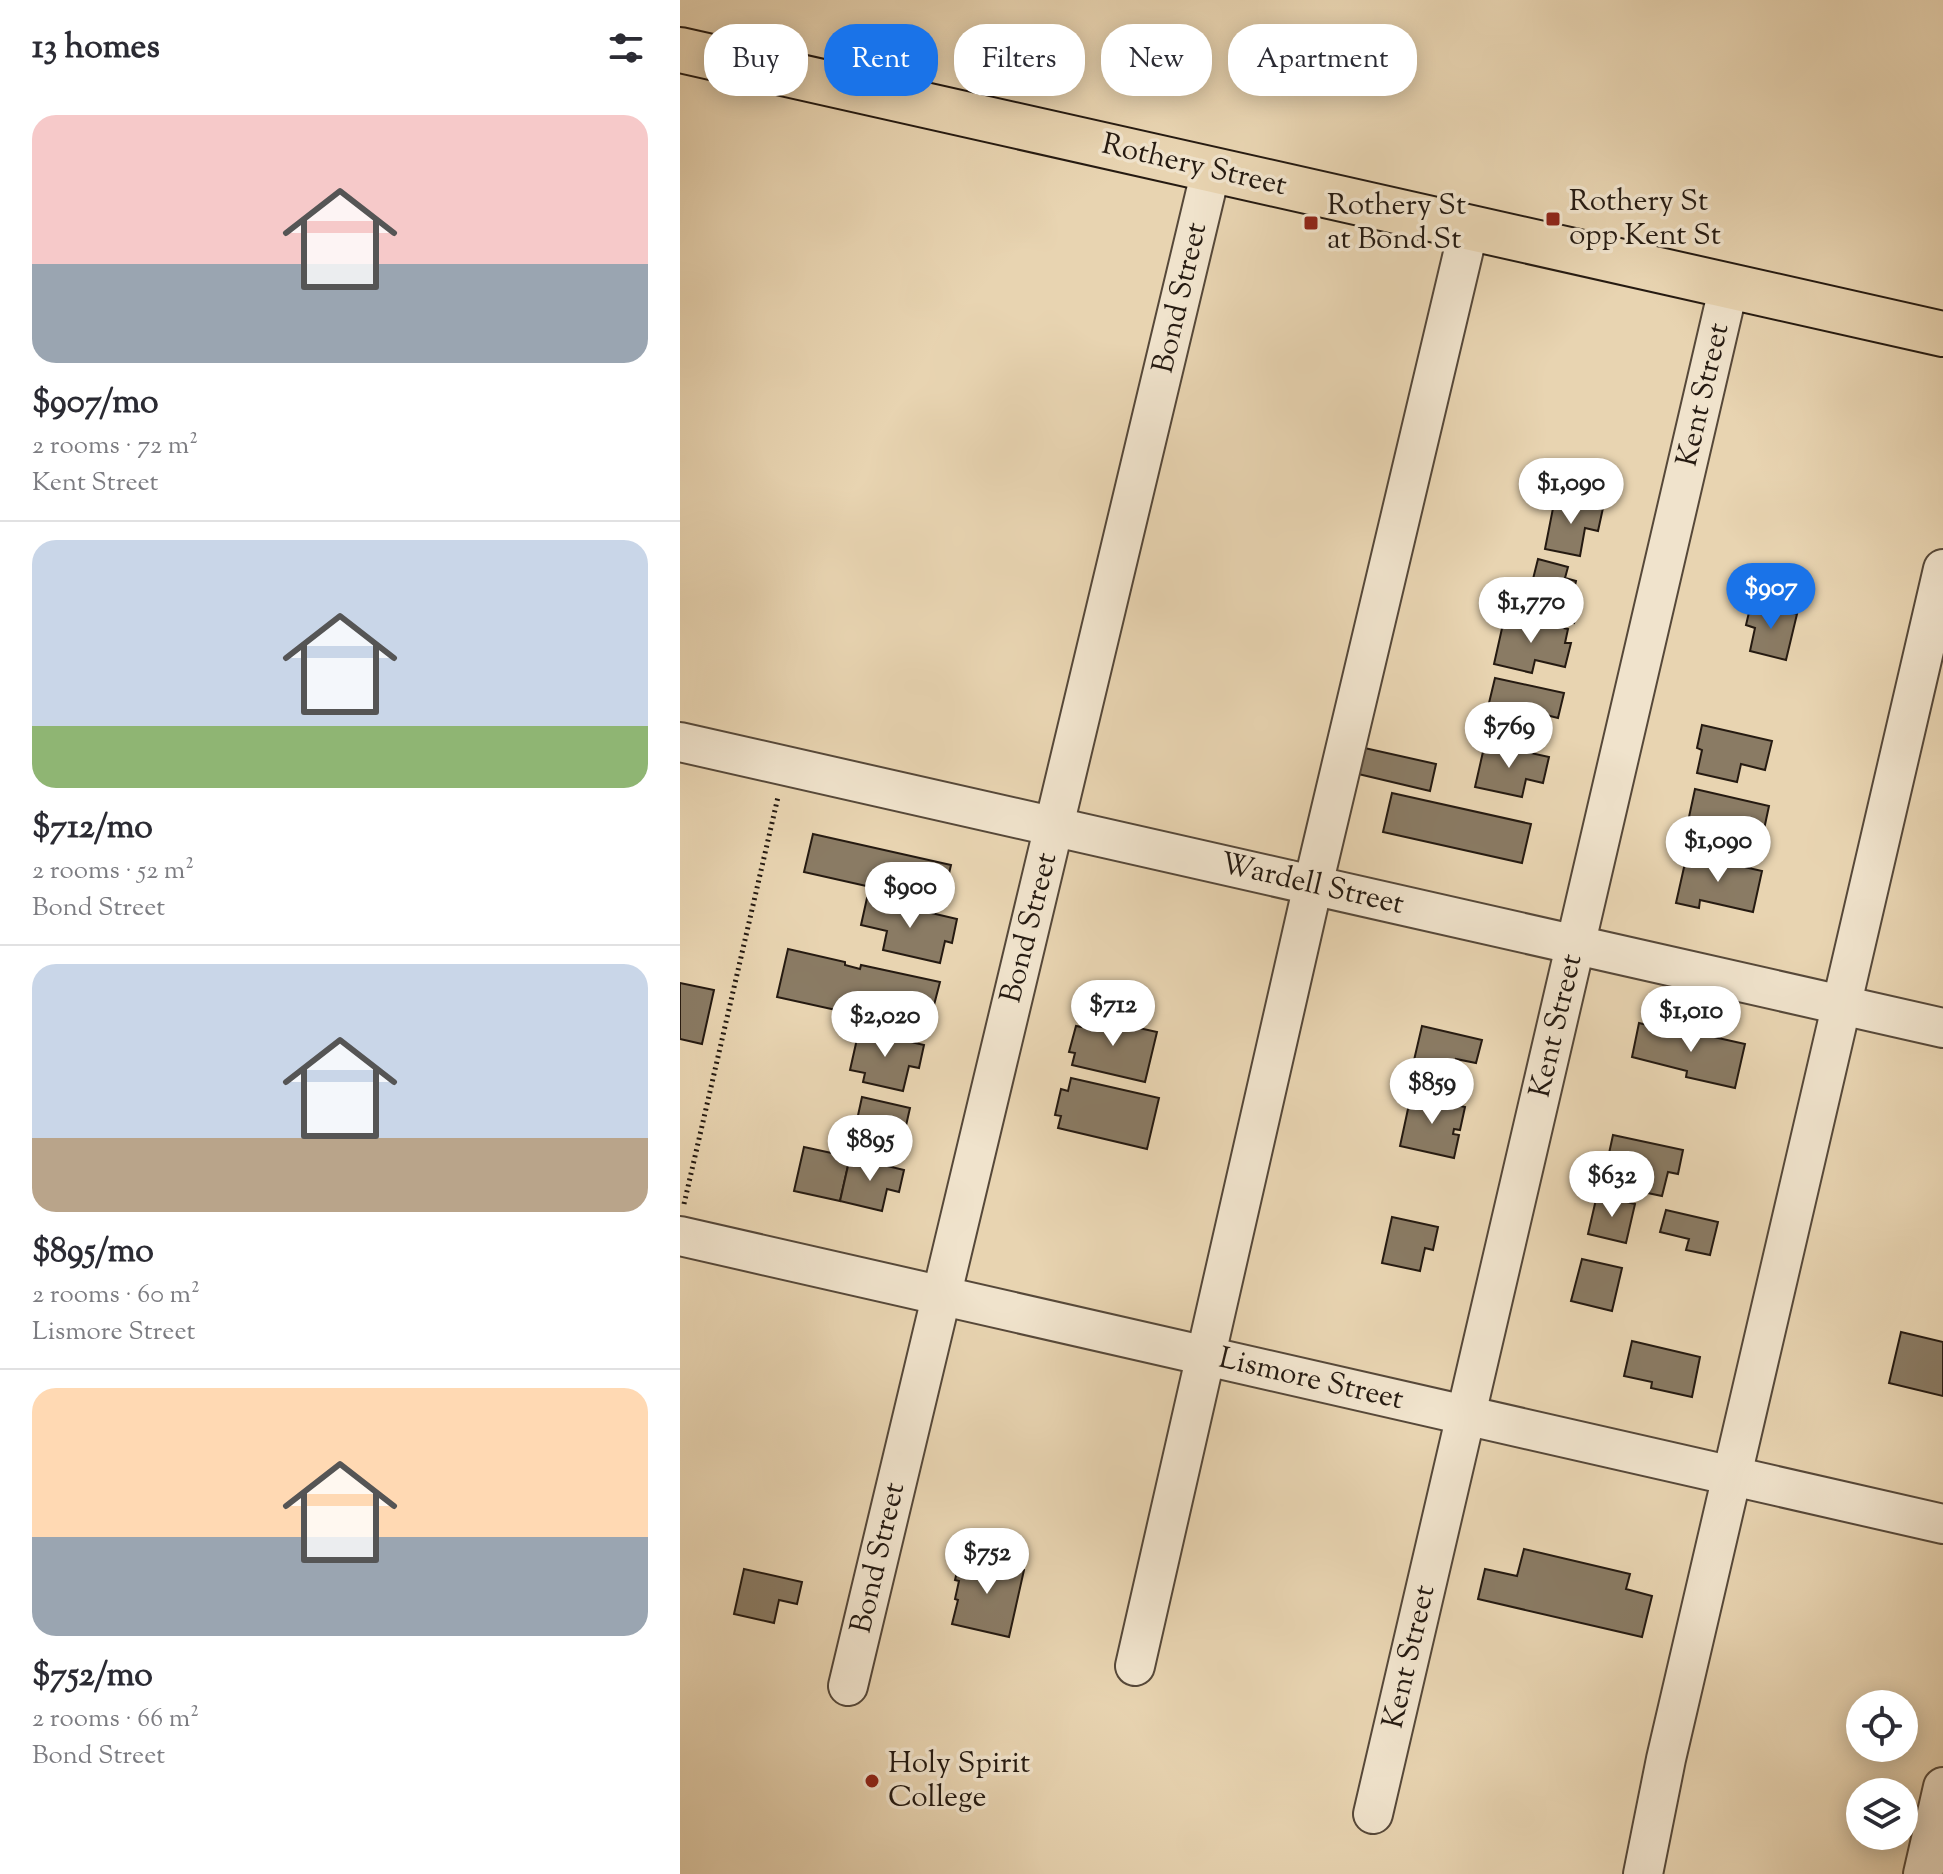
<!DOCTYPE html>
<html lang="en">
<head>
<meta charset="utf-8">
<style>
  :root { --surface:#fff; --page:#f7f7f7; --text:#2b2b33; --muted:#7c7c81; --line:#e1e1e2; --accent:#1a73e8 }
  body { margin:0; font-family:"Sorts Mill Goudy",serif; background:var(--page); color:var(--text); height:100vh; display:flex; flex-direction:column; font-size:30px; white-space:nowrap }
  * { box-sizing:border-box; margin:0 }
  p { font-size:26px; color:var(--muted) }
  .icon { flex:none; width:44px; height:44px; fill:none; stroke:currentColor; stroke-width:2; stroke-linecap:round; stroke-linejoin:round }
  .map { position:relative; flex:1; overflow:hidden }
  .sheet { display:flex; flex-direction:column; background:var(--surface); width:680px }
  .sheet>* { flex:none }
  .banner { position:absolute; left:24px; top:24px; width:760px; height:72px; display:flex; gap:16px }
  .tools { position:absolute; left:1166px; top:1690px; display:grid; gap:16px }
  .tools a { display:grid; place-items:center; width:72px; height:72px; border-radius:50%; background:var(--surface); box-shadow:0 4px 20px #0003; font-size:40px }
  .price { position:absolute; translate:-50% -68px; padding:0 18px; border-radius:28px; background:#fff; color:#222; font-size:26px; line-height:52px; filter:drop-shadow(0 2px 4px #0008) }
  .price::after { content:''; position:absolute; left:50%; top:48px; width:24px; height:18px; margin-left:-12px; background:inherit; clip-path:polygon(0 0,100% 0,50% 100%) }
  .price.selected { background:var(--accent); color:#fff }
  ul { padding:0; list-style:none }
  li { display:grid; align-content:center; gap:16px; height:424px; padding:0 32px }
  li+li { border-top:2px solid var(--line) }
  li span { display:grid; place-items:center; height:248px; border-radius:24px; color:#555 }
  li>.icon { margin-inline-start:auto }
  span .icon { width:144px; height:144px; fill:#fffc; stroke-width:1 }
  li b { font-size:34px }
  h2 { display:flex; justify-content:space-between; align-items:center; height:96px; padding:0 32px; font-size:34px }
  .tag { padding:0 28px; border-radius:32px; background:var(--surface); box-shadow:0 4px 20px #0003; font-size:28px; line-height:72px }
  .tag.selected { background:var(--accent); color:#fff }
  main { display:flex; flex:1; min-height:0 }
  .map>svg:first-child { display:block }
  .building { fill:#8a7b64; stroke:#251a11; stroke-width:2 }
  .lines { fill:none; stroke-linecap:round; stroke-linejoin:round }
  .minor-casing { stroke:#564839; stroke-width:42 }
  .major-casing { stroke:#251a11; stroke-width:48 }
  .path { stroke:#251a11; stroke-width:5; stroke-dasharray:2 4; stroke-linecap:butt }
  .minor { stroke:#f0e3cc; stroke-width:38 }
  .major { stroke:#e8d4b1; stroke-width:44 }
  .poi-dot { fill:#8f2418; stroke:#f0e3cc; stroke-width:3 }
  .labels { text-anchor:middle; dominant-baseline:central; stroke-width:7; stroke-linejoin:round; paint-order:stroke }
  .street-label { font-size:30px; fill:#251a11; stroke:#f0e3cc }
  .poi-label { font-size:30px; fill:#251a11; stroke:#f0e3cc; text-anchor:start }
</style>
</head>
<body>
<main>
<section class="sheet">
<h2>13 homes<svg class="icon" aria-label="filters" viewBox="0 0 24 24"><path d="M4 7h16M4 17h16"/><circle cx="9" cy="7" r="2"/><circle cx="15" cy="17" r="2"/></svg></h2>
<ul>
<li><span style="background:linear-gradient(#f6c9c9 60%,#9aa5b1 0)"><svg class="icon" aria-label="home" viewBox="0 0 24 24"><path d="M3 11l9-7 9 7M6 9v11h12V9"/></svg></span><div><b>$907/mo</b><p>2 rooms · 72 m²</p><p>Kent Street</p></div></li>
<li><span style="background:linear-gradient(#c9d6e8 75%,#8fb573 0)"><svg class="icon" aria-label="home" viewBox="0 0 24 24"><path d="M3 11l9-7 9 7M6 9v11h12V9"/></svg></span><div><b>$712/mo</b><p>2 rooms · 52 m²</p><p>Bond Street</p></div></li>
<li><span style="background:linear-gradient(#c9d6e8 70%,#b9a48a 0)"><svg class="icon" aria-label="home" viewBox="0 0 24 24"><path d="M3 11l9-7 9 7M6 9v11h12V9"/></svg></span><div><b>$895/mo</b><p>2 rooms · 60 m²</p><p>Lismore Street</p></div></li>
<li><span style="background:linear-gradient(#ffd9b3 60%,#9aa5b1 0)"><svg class="icon" aria-label="home" viewBox="0 0 24 24"><path d="M3 11l9-7 9 7M6 9v11h12V9"/></svg></span><div><b>$752/mo</b><p>2 rooms · 66 m²</p><p>Bond Street</p></div></li>
</ul>
</section>
<div class="map">
<svg width="1263" height="1874" viewBox="0 0 1263 1874">
  <rect width="100%" height="100%" fill="#e8d4b1"/>
  <filter id="stains"><feTurbulence type="fractalNoise" baseFrequency=".0025" numOctaves="4"/><feColorMatrix values="0 0 0 0 .2 0 0 0 0 .09 0 0 0 0 .02 0 0 0 .5 -.17"/></filter>
  <radialGradient id="worn" r=".72"><stop offset=".6" stop-color="#630" stop-opacity="0"/><stop offset="1" stop-color="#630" stop-opacity=".3"/></radialGradient>
  <!-- building -->
  <g class="building">
    <path d="M875,498L923,508L918,531L905,528L900,556L865,549Z"/>
    <path d="M858,559L888,567L885,578L896,581L892,599L900,601L894,623L845,611Z"/>
    <path d="M1071,604L1117,614L1106,660L1070,651L1075,628L1066,625Z"/>
    <path d="M825,615L888,629L885,643H891L885,667L855,660L852,673L814,664Z"/>
    <path d="M815,678L884,693L878,718L858,713L853,735L813,726L817,705L809,703Z"/>
    <path d="M1022,725L1092,741L1085,770L1061,764L1057,782L1017,773L1022,750L1017,748Z"/>
    <path d="M805,743L869,757L863,783L846,779L842,797L795,787Z"/>
    <path d="M680,747L756,764L750,791L674,773Z"/>
    <path d="M1015,789L1089,806L1080,848L1006,831Z"/>
    <path d="M712,793L851,824L842,863L703,832Z"/>
    <path d="M133,834L271,865L262,903L124,872Z"/>
    <path d="M1007,854L1082,871L1073,912L1020,900L1019,908L996,903Z"/>
    <path d="M187,898L277,919L272,943L265,941L260,963L203,950L207,931L181,925Z"/>
    <path d="M108,949L165,962V965L180,969L181,965L260,982L254,1005L236,1001L231,1026L170,1013L171,1009L156,1006V1010L97,997Z"/>
    <path d="M0,983L34,990L22,1044L0,1039Z"/>
    <path d="M405,1016L477,1032L465,1082L392,1065L395,1053L389,1052L396,1026L402,1027Z"/>
    <path d="M959,1023L988,1030L989,1027L1065,1044L1055,1088L1006,1077L1007,1071L952,1057Z"/>
    <path d="M742,1026L802,1040L796,1063L776,1059L771,1082L731,1073Z"/>
    <path d="M179,1030L244,1045L239,1068L229,1066L223,1091L183,1082L185,1073L170,1070Z"/>
    <path d="M391,1078L479,1098L467,1149L378,1128L381,1116L375,1115L381,1089L388,1091Z"/>
    <path d="M731,1095L785,1107L780,1130L774,1129L773,1134L779,1135L774,1158L720,1146Z"/>
    <path d="M182,1097L230,1108L225,1130L215,1128L210,1151L172,1143Z"/>
    <path d="M933,1135L1003,1150L998,1174L988,1172L982,1196L939,1187L945,1161L928,1158Z"/>
    <path d="M124,1147L170,1157L160,1201L114,1191Z"/>
    <path d="M170,1157L224,1170L219,1192L207,1189L202,1211L160,1201Z"/>
    <path d="M917,1195L955,1204L946,1243L908,1234Z"/>
    <path d="M986,1210L1038,1222L1030,1255L1006,1250L1009,1239L980,1232Z"/>
    <path d="M712,1217L758,1227L753,1250L745,1248L740,1271L702,1263Z"/>
    <path d="M902,1259L942,1268L932,1311L891,1301Z"/>
    <path d="M1221,1332L1263,1342V1396L1209,1383Z"/>
    <path d="M952,1341L1020,1357L1012,1397L971,1388L972,1382L944,1376Z"/>
    <path d="M844,1549L950,1574L946,1589L972,1596L962,1637L798,1599L805,1569L837,1576Z"/>
    <path d="M281,1555L344,1570L329,1637L272,1624L278,1600L275,1599L279,1581L275,1580Z"/>
    <path d="M64,1569L122,1582L117,1604L99,1600L94,1623L54,1614Z"/>
  </g>
  <g class="lines">
    <!-- minor casing -->
    <g class="minor-casing">
      <g id="minor">
        <path d="M0,742L1263,1028"/>
        <path d="M0,1236L1263,1524"/>
        <path d="M455,1666L633,885L789,228"/>
        <path d="M168,1686L531,170"/>
        <path d="M693,1814L1049,285"/>
        <path d="M963,1874L986,1759L1263,569"/>
        <path d="M1243,1874L1263,1787"/>
      </g>
    </g>
    <!-- major casing -->
    <g class="major-casing">
      <path id="major" d="M0,50L1263,334"/>
    </g>
    <!-- path -->
    <path class="path" d="M4,1204L98,797"/>
    <!-- minor -->
    <use href="#minor" class="minor"/>
    <!-- major -->
    <use href="#major" class="major"/>
  </g>
  <!-- markers -->
  <g class="poi-dot">
    <rect x="865" y="211" width="16" height="16" rx="4"/>
    <rect x="623" y="215" width="16" height="16" rx="4"/>
    <circle cx="192" cy="1781" r="8"/>
  </g>
  <g class="labels">
    <!-- street labels -->
    <g class="street-label">
      <text transform="translate(514 166) rotate(13)">Rothery Street</text>
      <text transform="translate(501 298) rotate(-77)">Bond Street</text>
      <text transform="translate(1024 395) rotate(-77)">Kent Street</text>
      <text transform="translate(632 885) rotate(13)">Wardell Street</text>
      <text transform="translate(350 928) rotate(-76)">Bond Street</text>
      <text transform="translate(877 1026) rotate(-77)">Kent Street</text>
      <text transform="translate(631 1380) rotate(13)">Lismore Street</text>
      <text transform="translate(199 1558) rotate(-77)">Bond Street</text>
      <text transform="translate(730 1657) rotate(-77)">Kent Street</text>
    </g>
    <!-- poi labels -->
    <g class="poi-label">
      <text x="889" y="202">Rothery St<tspan x="889" dy="34">opp Kent St</tspan></text>
      <text x="647" y="206">Rothery St<tspan x="647" dy="34">at Bond St</tspan></text>
      <text x="208" y="1764">Holy Spirit<tspan x="208" dy="34">College</tspan></text>
    </g>
  </g>
  <rect width="100%" height="100%" filter="url(#stains)"/>
  <rect width="100%" height="100%" fill="url(#worn)"/>
</svg>
<div class="tools">
<a><svg class="icon" aria-label="locate" viewBox="0 0 24 24"><circle cx="12" cy="12" r="6"/><path d="M12 2v4M12 18v4M2 12h4M18 12h4"/></svg></a>
<a><svg class="icon" aria-label="layers" viewBox="0 0 24 24"><path d="M12 4l9 5-9 5-9-5zM3 14l9 5 9-5"/></svg></a>
</div>
<b class="price" style="left:891px;top:526px">$1,090</b>
<b class="price selected" style="left:1091px;top:631px">$907</b>
<b class="price" style="left:851px;top:645px">$1,770</b>
<b class="price" style="left:829px;top:770px">$769</b>
<b class="price" style="left:1038px;top:884px">$1,090</b>
<b class="price" style="left:230px;top:930px">$900</b>
<b class="price" style="left:433px;top:1048px">$712</b>
<b class="price" style="left:1011px;top:1054px">$1,010</b>
<b class="price" style="left:205px;top:1059px">$2,020</b>
<b class="price" style="left:752px;top:1126px">$859</b>
<b class="price" style="left:190px;top:1183px">$895</b>
<b class="price" style="left:932px;top:1219px">$632</b>
<b class="price" style="left:307px;top:1596px">$752</b>
<div class="banner">
<a class="tag">Buy</a>
<a class="tag selected">Rent</a>
<a class="tag">Filters</a>
<a class="tag">New</a>
<a class="tag">Apartment</a>
</div>
</div>
</main>
</body>
</html>
